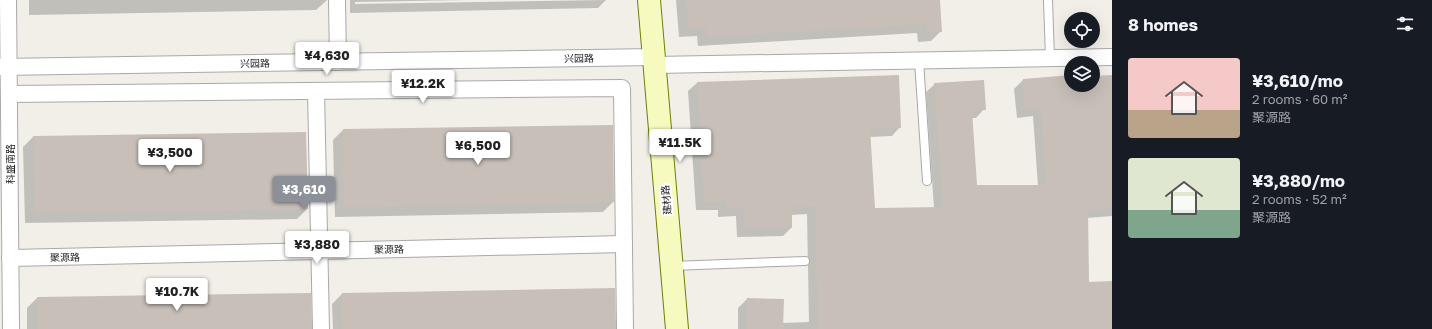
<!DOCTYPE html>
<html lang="en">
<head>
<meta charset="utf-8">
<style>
  :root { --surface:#171b24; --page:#20242c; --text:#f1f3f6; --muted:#9ea1a6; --accent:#8c9099 }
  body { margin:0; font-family:"Golos Text","Noto Sans SC",sans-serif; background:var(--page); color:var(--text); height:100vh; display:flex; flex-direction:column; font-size:15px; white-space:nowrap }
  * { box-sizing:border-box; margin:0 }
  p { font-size:13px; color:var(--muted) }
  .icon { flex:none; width:22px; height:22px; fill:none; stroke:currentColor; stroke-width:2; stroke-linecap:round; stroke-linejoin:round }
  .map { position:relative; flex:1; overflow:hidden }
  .sheet { display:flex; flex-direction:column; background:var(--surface); width:320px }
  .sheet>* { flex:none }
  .controls { position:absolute; left:1064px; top:12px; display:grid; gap:8px }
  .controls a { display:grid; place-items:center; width:36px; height:36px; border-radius:50%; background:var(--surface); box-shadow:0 4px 16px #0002; font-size:20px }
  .price { position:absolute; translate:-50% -34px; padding:0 9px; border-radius:4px; background:#fff; color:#222; font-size:13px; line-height:26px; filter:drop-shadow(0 1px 2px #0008) }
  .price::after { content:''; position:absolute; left:50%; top:24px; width:12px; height:9px; margin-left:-6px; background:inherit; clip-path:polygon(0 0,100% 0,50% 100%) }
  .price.selected { background:var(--accent); color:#fff }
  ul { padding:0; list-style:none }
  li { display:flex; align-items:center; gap:12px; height:100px; padding:0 16px }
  li span { display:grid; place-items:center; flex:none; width:112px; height:80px; border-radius:4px; color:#555 }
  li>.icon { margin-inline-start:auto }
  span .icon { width:48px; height:48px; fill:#fffc; stroke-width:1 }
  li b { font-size:17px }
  h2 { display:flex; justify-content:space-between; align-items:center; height:48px; padding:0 16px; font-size:17px }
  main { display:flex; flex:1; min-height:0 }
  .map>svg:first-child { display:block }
  .shadow { fill:#0003 }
  .building { fill:#c7bfb8 }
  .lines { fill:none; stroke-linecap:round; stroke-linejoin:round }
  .lane-casing { stroke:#a9a9a9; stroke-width:10 }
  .street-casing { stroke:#a9a9a9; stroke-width:18 }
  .secondary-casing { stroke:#707d05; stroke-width:24 }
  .lane { stroke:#fff; stroke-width:8 }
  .street { stroke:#fff; stroke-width:16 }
  .secondary { stroke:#f7fabf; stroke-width:22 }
  .labels { text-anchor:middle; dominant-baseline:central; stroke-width:4; stroke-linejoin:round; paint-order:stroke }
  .street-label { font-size:10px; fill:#222; stroke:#fff }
</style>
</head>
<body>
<main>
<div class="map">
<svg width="1112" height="329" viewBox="0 0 1112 329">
  <rect width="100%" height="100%" fill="#f2efe9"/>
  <!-- shadow -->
  <g class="shadow">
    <path d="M29,0H327L316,10L29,15Z"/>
    <path d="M350,0H468L355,2V4L606,0L598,8L350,13Z"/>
    <path d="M676,0H939L941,31L931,41L918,42L917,33L698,46L697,36L679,37Z"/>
    <path d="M898,76L900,127L892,136L870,137L874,209L934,208L926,92L935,84L984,109L976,118H971L976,186H1038L1033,116L1017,118L1014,89L1023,80L1071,76V85H1093V77L1112,76V216L1087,218L1088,283L1112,282V329H726H738V308L747,299L783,300L782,323L809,322L807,214L791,215V228L783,236L737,237L736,216L718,217V210H696L688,91L697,83Z"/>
    <path d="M612,126L613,202L603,212L335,217L333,140L343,130Z"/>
    <path d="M33,137L307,209L297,219L25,223L23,147Z"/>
    <path d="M342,294L614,329H333L332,304Z"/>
    <path d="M37,298L311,329H27V308Z"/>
  </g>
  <!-- building -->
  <g class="building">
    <path d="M686,0H940L942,32H927V24L707,37V27L688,28Z"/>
    <path d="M899,75L901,128L870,129L875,208L943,207L934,83L984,80L986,110H972L977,185H1046L1041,108L1025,109L1023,79L1071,75V85H1093V76L1112,75V209L1088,210L1089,282L1112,281V329H818L815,206L792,207V228H745L744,208L726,209V202H704L697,82Z"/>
    <path d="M613,125L614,202L344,207L343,129Z"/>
    <path d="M306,132L308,209L35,214L33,136Z"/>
    <path d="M615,288L616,329H343L342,293Z"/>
    <path d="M311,293L312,329H37V297Z"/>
    <path d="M747,298L784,299L783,329H746Z"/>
  </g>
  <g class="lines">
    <!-- lane casing -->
    <g class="lane-casing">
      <g id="lane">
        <path d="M1048,0L1050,58"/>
        <path d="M919,61L927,181"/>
        <path d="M672,266L805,261"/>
      </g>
    </g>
    <!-- street casing -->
    <g class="street-casing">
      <g id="street">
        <path d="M8,0L11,329"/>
        <path d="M337,0L338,62"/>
        <path d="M655,65L1112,57"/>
        <path d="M0,67L654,57"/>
        <path d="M316,91L321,329"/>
        <path d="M9,94L622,88L625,329"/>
        <path d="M10,258L624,244"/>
      </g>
    </g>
    <!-- secondary casing -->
    <g class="secondary-casing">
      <path id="secondary" d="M649,0L677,329"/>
    </g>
    <!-- lane -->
    <use href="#lane" class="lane"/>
    <!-- street -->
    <use href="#street" class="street"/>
    <!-- secondary -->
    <use href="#secondary" class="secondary"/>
  </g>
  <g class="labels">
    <!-- street labels -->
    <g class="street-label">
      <text transform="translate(579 58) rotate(-1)">兴园路</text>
      <text transform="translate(255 63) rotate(-1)">兴园路</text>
      <text transform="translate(10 164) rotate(-90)">科盛南路</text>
      <text transform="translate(666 200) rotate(-95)">建材路</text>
      <text transform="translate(389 249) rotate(-1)">聚源路</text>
      <text transform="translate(65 257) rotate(-1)">聚源路</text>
    </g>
  </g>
</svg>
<div class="controls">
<a><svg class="icon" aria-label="locate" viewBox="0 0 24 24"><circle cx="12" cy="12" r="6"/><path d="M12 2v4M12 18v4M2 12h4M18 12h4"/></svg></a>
<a><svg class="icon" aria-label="layers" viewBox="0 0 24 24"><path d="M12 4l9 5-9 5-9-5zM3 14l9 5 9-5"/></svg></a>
</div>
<b class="price" style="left:327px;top:76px">¥4,630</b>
<b class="price" style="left:423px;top:104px">¥12.2K</b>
<b class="price" style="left:680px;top:163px">¥11.5K</b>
<b class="price" style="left:478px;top:166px">¥6,500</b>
<b class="price" style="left:170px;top:173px">¥3,500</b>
<b class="price selected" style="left:304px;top:210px">¥3,610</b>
<b class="price" style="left:317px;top:265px">¥3,880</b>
<b class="price" style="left:177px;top:312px">¥10.7K</b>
</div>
<section class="sheet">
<h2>8 homes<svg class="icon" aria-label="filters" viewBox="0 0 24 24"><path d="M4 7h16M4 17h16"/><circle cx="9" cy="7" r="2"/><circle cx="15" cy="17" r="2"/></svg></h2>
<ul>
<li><span style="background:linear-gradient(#f6c9c9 65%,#b9a48a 0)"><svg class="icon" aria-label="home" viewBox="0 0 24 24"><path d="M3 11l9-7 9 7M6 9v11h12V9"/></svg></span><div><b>¥3,610/mo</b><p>2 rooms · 60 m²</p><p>聚源路</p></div></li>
<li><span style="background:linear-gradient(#dfe7d0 65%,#7fa58c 0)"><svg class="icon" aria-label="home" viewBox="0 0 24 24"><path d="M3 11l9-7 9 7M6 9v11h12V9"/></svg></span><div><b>¥3,880/mo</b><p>2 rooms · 52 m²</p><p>聚源路</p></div></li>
</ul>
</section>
</main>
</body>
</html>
